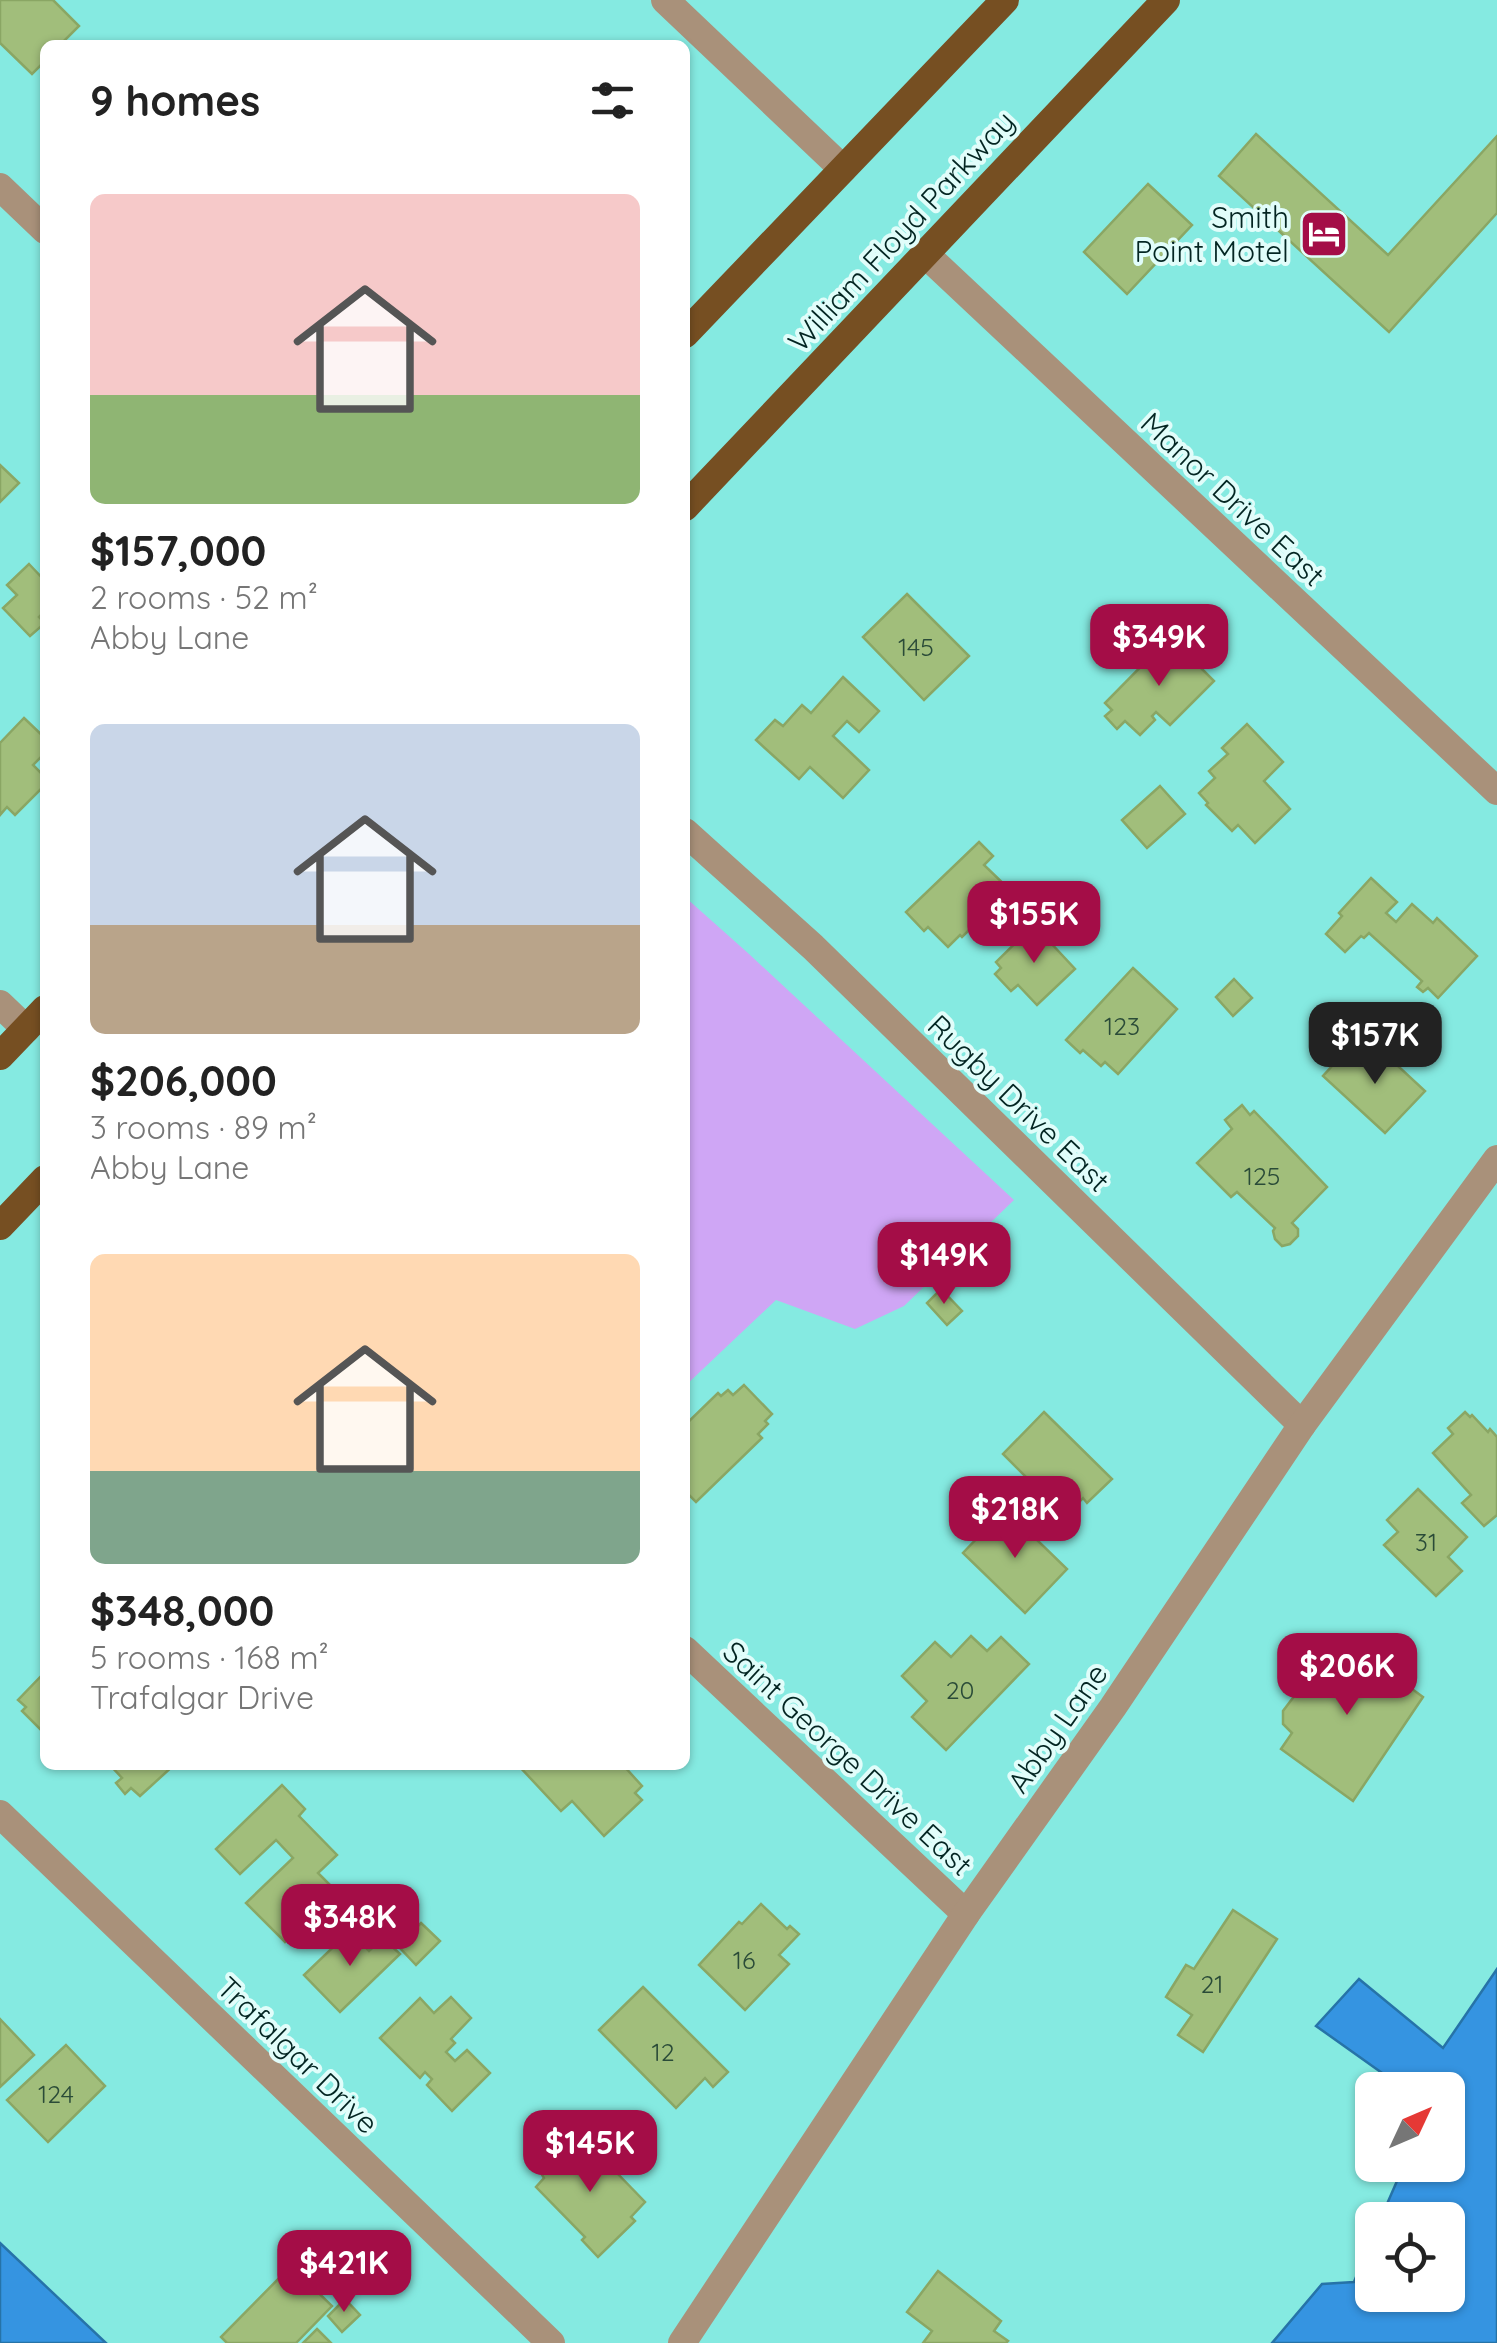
<!DOCTYPE html>
<html lang="en">
<head>
<meta charset="utf-8">
<style>
  :root { --surface:#fff; --page:#f6f6f6; --text:#222; --muted:#767676; --accent:#a40d47 }
  body { margin:0; font-family:Quicksand,sans-serif; background:var(--page); color:var(--text); height:100vh; display:flex; flex-direction:column; font-size:38px; white-space:nowrap }
  * { box-sizing:border-box; margin:0 }
  p { font-size:32px; color:var(--muted) }
  .icon { flex:none; width:55px; height:55px; fill:none; stroke:currentColor; stroke-width:2; stroke-linecap:round; stroke-linejoin:round }
  .map { position:relative; flex:1; overflow:hidden }
  .details { position:absolute; left:40px; top:40px; width:650px; height:1730px; display:flex; flex-direction:column; background:var(--surface); border-radius:15px; box-shadow:0 2px 8px #0004 }
  .details>* { flex:none }
  .needle { width:65px; rotate:46deg }
  .buttons { position:absolute; left:1355px; top:2072px; display:grid; gap:20px }
  .buttons a { display:grid; place-items:center; width:110px; height:110px; border-radius:15px; background:var(--surface); box-shadow:0 2px 8px #0004; font-size:50px }
  .price { position:absolute; translate:-50% -85px; padding:0 22px; border-radius:20px; background:var(--accent); color:#fff; font-size:32px; line-height:65px; filter:drop-shadow(0 2px 5px #0008) }
  .price::after { content:''; position:absolute; left:50%; top:60px; width:30px; height:22px; margin-left:-15px; background:inherit; clip-path:polygon(0 0,100% 0,50% 100%) }
  .price.on { background:#222; color:#fff }
  ul { padding:0; list-style:none }
  li { display:grid; align-content:center; gap:20px; height:530px; padding:0 50px }
  li span { display:grid; place-items:center; height:310px; border-radius:15px; color:#555 }
  li>.icon { margin-inline-start:auto }
  span .icon { width:180px; height:180px; fill:#fffc; stroke-width:1 }
  li b { font-size:42px }
  h2 { display:flex; justify-content:space-between; align-items:center; height:120px; padding:0 50px; font-size:42px }
  .map>svg:first-child { display:block }
  .green { fill:#cfa6f5 }
  .water { fill:#3594e1; stroke:#2673a8; stroke-width:2.5 }
  .building { fill:#a1be7b; stroke:#8aa664; stroke-width:2.5 }
  .lines { fill:none; stroke-linecap:round; stroke-linejoin:round }
  .minor { stroke:#a9917a; stroke-width:28 }
  .trunk { stroke:#764f22; stroke-width:28 }
  .labels { text-anchor:middle; dominant-baseline:central; stroke-width:8; stroke-linejoin:round; paint-order:stroke }
  .number-label { font-size:25px; fill:#2a4b38 }
  .poi-label { font-size:30px; fill:#032522; stroke:#e1fdfa; text-anchor:end }
  .street-label { font-size:30px; fill:#032522; stroke:#e1fdfa }
</style>
</head>
<body>
<div class="map">
<svg width="1497" height="2343" viewBox="0 0 1497 2343">
  <rect width="100%" height="100%" fill="#85eae1"/>
  <!-- green -->
  <path class="green" d="M685,897L749,954L1014,1200L904,1306L855,1329L776,1300L685,1386Z"/>
  <!-- water -->
  <g class="water">
    <path d="M1497,1969V2343H1272L1322,2284L1354,2282L1372,2238V2295H1448V2220H1380L1404,2165H1448V2090H1406L1316,2026L1359,1979L1443,2048Z"/>
    <path d="M0,2243L106,2343H0Z"/>
  </g>
  <!-- building -->
  <g class="building">
    <path d="M0,0H53L79,26L60,45H45V61L32,74L0,43Z"/>
    <path d="M1256,134L1388,255L1497,136V213L1389,332L1219,176Z"/>
    <path d="M1148,184L1192,225L1127,294L1084,252Z"/>
    <path d="M0,465L19,483L0,502Z"/>
    <path d="M29,564L45,581V611L39,617L45,623L30,636L3,608L17,595L7,585Z"/>
    <path d="M907,594L969,656L924,700L863,637Z"/>
    <path d="M1170,637L1214,681L1170,725L1156,712L1152,716L1155,720L1140,735L1125,721L1117,729L1105,716L1112,710L1105,703Z"/>
    <path d="M843,677L879,711L859,732L847,721L833,736L869,770L843,798L810,767L799,779L756,740L775,720L783,726L802,705L811,713Z"/>
    <path d="M24,718L45,738V753L33,765L45,777V785L15,815L7,807L0,815V743Z"/>
    <path d="M1247,724L1283,762L1264,781L1290,809L1255,843L1238,825L1232,831L1206,805L1208,803L1199,793L1215,778L1209,771L1228,754L1222,748Z"/>
    <path d="M1160,786L1185,814L1147,848L1122,820Z"/>
    <path d="M979,842L993,856L984,865L1010,890L962,937L960,935L948,947L928,927L924,931L906,912Z"/>
    <path d="M1371,878L1397,902L1386,913L1396,922L1412,904L1433,923L1437,918L1477,956L1438,998L1428,988L1423,992L1417,987L1422,981L1369,933L1364,938L1361,936L1345,952L1326,934L1342,916L1339,913Z"/>
    <path d="M1034,925L1075,969L1037,1005L1018,985L1011,991L995,974L1001,968L996,962Z"/>
    <path d="M1133,968L1177,1009L1118,1074L1105,1062L1101,1066L1083,1050L1080,1053L1066,1040Z"/>
    <path d="M1234,979L1252,998L1233,1016L1216,997Z"/>
    <path d="M1372,1046L1381,1055L1384,1053L1425,1091L1385,1133L1323,1076L1345,1052L1356,1063Z"/>
    <path d="M1242,1105L1250,1115L1254,1111L1327,1187L1292,1223L1298,1229V1236L1290,1244L1282,1246L1275,1239L1273,1231L1275,1228L1237,1192L1231,1197L1197,1163L1232,1129L1225,1120Z"/>
    <path d="M941,1289L962,1311L947,1325L927,1303Z"/>
    <path d="M744,1385L772,1414L765,1421L768,1424L758,1434L762,1438L696,1502L685,1491V1425L718,1393L721,1396L728,1390L733,1395Z"/>
    <path d="M1044,1412L1112,1479L1087,1503L1083,1498L1065,1516L1003,1454Z"/>
    <path d="M1465,1412L1470,1417L1472,1415L1488,1432L1490,1429L1497,1437V1515L1484,1526L1462,1503L1471,1495L1433,1453L1453,1434L1448,1428Z"/>
    <path d="M1418,1489L1467,1537L1448,1557L1462,1571L1436,1596L1384,1545L1398,1532L1387,1520Z"/>
    <path d="M1005,1509L1067,1569L1025,1613L963,1553Z"/>
    <path d="M971,1636L987,1651L1001,1637L1029,1664L946,1750L912,1717L927,1701L902,1676L935,1642L951,1657Z"/>
    <path d="M1340,1636L1423,1697L1353,1801L1281,1749L1292,1733L1283,1724V1711Z"/>
    <path d="M45,1672V1732L44,1733L22,1711L26,1707L18,1700Z"/>
    <path d="M110,1765H174L140,1796L131,1788L125,1794L116,1783L122,1778Z"/>
    <path d="M518,1765H623L642,1786L635,1793L642,1800L604,1836L572,1801L561,1811Z"/>
    <path d="M282,1785L305,1809L299,1816L337,1855L318,1873L337,1892L285,1942L246,1903L293,1858L276,1840L240,1874L216,1849Z"/>
    <path d="M761,1904L787,1929L790,1926L799,1934L779,1955L789,1964L745,2010L699,1965L739,1922L742,1924Z"/>
    <path d="M1233,1910L1277,1939L1203,2052L1178,2035L1192,2015L1166,1997L1186,1965L1194,1969Z"/>
    <path d="M421,1923L440,1941L416,1965L398,1946Z"/>
    <path d="M350,1931L369,1951L383,1938L400,1954L340,2012L304,1975Z"/>
    <path d="M643,1987L728,2072L713,2087L705,2078L676,2108L599,2030Z"/>
    <path d="M451,1997L471,2018L451,2039L455,2043L446,2052L455,2061L467,2050L490,2073L452,2111L427,2085L432,2079L425,2072L420,2078L380,2038L420,1998L434,2013Z"/>
    <path d="M0,2019L34,2055L0,2087Z"/>
    <path d="M66,2045L105,2086L48,2142L7,2100Z"/>
    <path d="M582,2137L645,2202L631,2217L635,2221L598,2257L582,2240L585,2237L536,2187L544,2178L538,2168L548,2158L558,2162Z"/>
    <path d="M291,2266L332,2306L296,2343H227L221,2337Z"/>
    <path d="M938,2271L1001,2321L994,2331L1008,2341L1006,2343H923L932,2331L907,2312Z"/>
    <path d="M345,2299L360,2315L342,2332L328,2316Z"/>
    <path d="M317,2329L331,2343H303Z"/>
  </g>
  <g class="lines">
    <!-- minor -->
    <g class="minor">
      <path d="M665,0L843,169"/>
      <path d="M0,187L45,230"/>
      <path d="M924,253L1497,791"/>
      <path d="M685,832L813,947L1302,1425"/>
      <path d="M0,1004L26,1029"/>
      <path d="M685,1650L966,1914"/>
      <path d="M0,1814L551,2343"/>
      <path d="M682,2343L966,1914L1113,1707L1302,1425L1497,1159"/>
    </g>
    <!-- trunk -->
    <g class="trunk">
      <path d="M685,334L1005,0"/>
      <path d="M685,507L1166,0"/>
      <path d="M0,1056L45,1009"/>
      <path d="M0,1226L45,1179"/>
    </g>
  </g>
  <!-- icons -->
  <defs>
    <g id="hotel-square" transform="scale(2.5)"><rect x="-9" y="-9" width="18" height="18" rx="4" fill="#a40d47" stroke="#e1fdfa"/><path d="M-6-4.5h1.5V1H6V5H4.5V3h-9V5H-6ZM-4 0a1.8 1.8 0 1 1 3.6 0ZM.5 0V-2.5h3Q6-2.5 6 0Z" fill="#fff"/></g>
  </defs>
  <g fill-rule="evenodd">
    <use href="#hotel-square" x="1324" y="234"/>
  </g>
  <g class="labels">
    <!-- number labels -->
    <g class="number-label">
      <text x="916" y="646">145</text>
      <text x="1122" y="1025">123</text>
      <text x="1262" y="1175">125</text>
      <text x="1426" y="1541">31</text>
      <text x="960" y="1689">20</text>
      <text x="744" y="1959">16</text>
      <text x="1212" y="1983">21</text>
      <text x="663" y="2051">12</text>
      <text x="56" y="2093">124</text>
    </g>
    <!-- poi labels -->
    <g class="poi-label">
      <text x="1289" y="217">Smith<tspan x="1289" dy="34">Point Motel</tspan></text>
    </g>
    <!-- street labels -->
    <g class="street-label">
      <text transform="translate(901 231) rotate(-47)">William Floyd Parkway</text>
      <text transform="translate(1233 499) rotate(43)">Manor Drive East</text>
      <text transform="translate(1019 1103) rotate(44)">Rugby Drive East</text>
      <text transform="translate(1057 1728) rotate(-55)">Abby Lane</text>
      <text transform="translate(848 1758) rotate(43)">Saint George Drive East</text>
      <text transform="translate(298 2055) rotate(44)">Trafalgar Drive</text>
    </g>
  </g>
</svg>
<div class="buttons">
<a><svg class="needle" viewBox="-14 -14 28 28"><path d="M0-13l5 13h-10z" fill="#e53935"/><path d="M0 13l5-13h-10z" fill="#767676"/></svg></a>
<a><svg class="icon" aria-label="locate" viewBox="0 0 24 24"><circle cx="12" cy="12" r="6"/><path d="M12 2v4M12 18v4M2 12h4M18 12h4"/></svg></a>
</div>
<b class="price" style="left:1159px;top:689px">$349K</b>
<b class="price" style="left:1034px;top:966px">$155K</b>
<b class="price on" style="left:1375px;top:1087px">$157K</b>
<b class="price" style="left:944px;top:1307px">$149K</b>
<b class="price" style="left:1015px;top:1561px">$218K</b>
<b class="price" style="left:1347px;top:1718px">$206K</b>
<b class="price" style="left:350px;top:1969px">$348K</b>
<b class="price" style="left:590px;top:2195px">$145K</b>
<b class="price" style="left:344px;top:2315px">$421K</b>
<section class="details">
<h2>9 homes<svg class="icon" aria-label="filters" viewBox="0 0 24 24"><path d="M4 7h16M4 17h16"/><circle cx="9" cy="7" r="2"/><circle cx="15" cy="17" r="2"/></svg></h2>
<ul>
<li><span style="background:linear-gradient(#f6c9c9 65%,#8fb573 0)"><svg class="icon" aria-label="home" viewBox="0 0 24 24"><path d="M3 11l9-7 9 7M6 9v11h12V9"/></svg></span><div><b>$157,000</b><p>2 rooms · 52 m²</p><p>Abby Lane</p></div></li>
<li><span style="background:linear-gradient(#c9d6e8 65%,#b9a48a 0)"><svg class="icon" aria-label="home" viewBox="0 0 24 24"><path d="M3 11l9-7 9 7M6 9v11h12V9"/></svg></span><div><b>$206,000</b><p>3 rooms · 89 m²</p><p>Abby Lane</p></div></li>
<li><span style="background:linear-gradient(#ffd9b3 70%,#7fa58c 0)"><svg class="icon" aria-label="home" viewBox="0 0 24 24"><path d="M3 11l9-7 9 7M6 9v11h12V9"/></svg></span><div><b>$348,000</b><p>5 rooms · 168 m²</p><p>Trafalgar Drive</p></div></li>
</ul>
</section>
</div>
</body>
</html>
